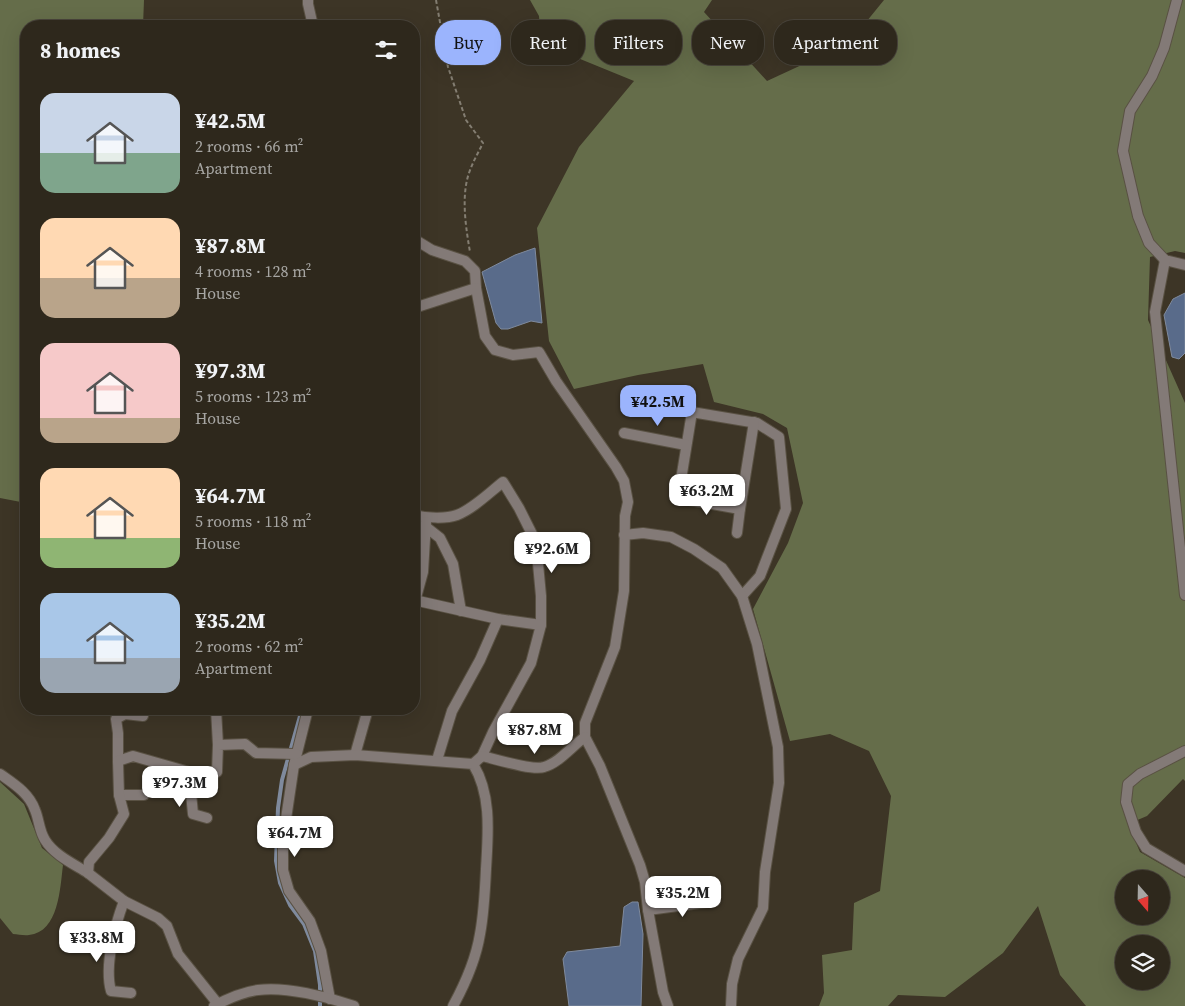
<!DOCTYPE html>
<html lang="en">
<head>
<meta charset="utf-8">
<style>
  :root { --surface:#2e281c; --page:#363025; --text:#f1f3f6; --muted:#a7a6a3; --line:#49443b; --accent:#9bb4fd }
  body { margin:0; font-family:"Source Serif 4",serif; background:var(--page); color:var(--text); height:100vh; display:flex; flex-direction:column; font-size:19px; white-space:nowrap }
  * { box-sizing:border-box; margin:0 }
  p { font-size:16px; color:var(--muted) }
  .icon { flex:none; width:28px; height:28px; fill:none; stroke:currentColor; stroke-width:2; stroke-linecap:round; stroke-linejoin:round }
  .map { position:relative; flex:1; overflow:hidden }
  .drawer { position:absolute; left:20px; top:20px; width:400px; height:695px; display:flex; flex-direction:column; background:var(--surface); border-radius:20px; box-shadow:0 5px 20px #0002,0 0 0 1px var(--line) }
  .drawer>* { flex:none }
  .guide { position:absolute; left:435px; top:20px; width:475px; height:45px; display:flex; gap:10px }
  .needle { width:32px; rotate:160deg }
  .tools { position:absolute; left:1115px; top:870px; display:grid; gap:10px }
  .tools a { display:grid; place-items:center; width:55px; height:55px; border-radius:50%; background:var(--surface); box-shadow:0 5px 20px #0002,0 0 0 1px var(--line); font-size:25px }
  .price { position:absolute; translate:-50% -42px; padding:0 11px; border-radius:10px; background:#fff; color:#222; font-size:16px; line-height:32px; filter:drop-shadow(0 1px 2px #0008) }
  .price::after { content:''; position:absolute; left:50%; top:30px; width:15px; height:11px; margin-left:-8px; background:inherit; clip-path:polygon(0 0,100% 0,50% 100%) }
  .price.current { background:var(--accent); color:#111 }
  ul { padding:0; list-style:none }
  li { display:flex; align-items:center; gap:15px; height:125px; padding:0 20px }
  li span { display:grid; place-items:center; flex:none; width:140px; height:100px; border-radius:15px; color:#555 }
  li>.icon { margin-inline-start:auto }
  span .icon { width:60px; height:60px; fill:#fffc; stroke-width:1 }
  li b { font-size:21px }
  h2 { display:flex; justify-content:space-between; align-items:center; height:60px; padding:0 20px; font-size:21px }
  .chip { padding:0 18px; border-radius:20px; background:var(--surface); box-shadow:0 5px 20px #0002,0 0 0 1px var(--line); font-size:18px; line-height:45px }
  .chip.current { background:var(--accent); color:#111 }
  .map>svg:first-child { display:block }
  .forest { fill:#656d4a; fill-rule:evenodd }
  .water { fill:#596b8a; stroke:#7f8a9d }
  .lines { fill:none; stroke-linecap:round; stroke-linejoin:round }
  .stream { stroke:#7f8a9d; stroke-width:4 }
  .minor-casing { stroke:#595143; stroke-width:12 }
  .path { stroke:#847e72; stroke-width:2; stroke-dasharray:4 2.5; stroke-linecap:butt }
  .minor { stroke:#837a77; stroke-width:10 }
</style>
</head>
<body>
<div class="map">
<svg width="1185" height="1006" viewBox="0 0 1185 1006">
  <rect width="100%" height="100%" fill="#3d3526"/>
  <!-- forest -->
  <g class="forest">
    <path d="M0,0H144L143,26H26V503L0,498Z"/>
    <path d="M530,0H712L704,12L767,81L849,43L884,0H1185V253L1175,251L1150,257L1148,320L1185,403V781L1183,779L1147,816L1128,824L1140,852L1185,878V1006H1086L1060,975L1038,906L1003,953L945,997L898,995L888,1006H819L824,993L822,955L852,950L854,903L880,891L891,796L869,751L830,734L790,741L753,609L788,543L803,503L787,428L763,414L714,402L703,364L638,375L574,389L549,341L537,228L579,147L634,81L541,43L539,16ZM1124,879H1161V916H1124ZM1124,944H1161V981H1124Z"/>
    <path d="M0,782L24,804L42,848L63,865C60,888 59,932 29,935C24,936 18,934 13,934L0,918Z"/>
  </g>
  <!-- water -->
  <g class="water">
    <path d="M535,248L542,323L531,321L508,329H501L496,323L482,272L515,255Z"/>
    <path d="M1185,293V353L1179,359L1172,357L1164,315L1173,299Z"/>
    <path d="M632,902H638L643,934L641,1006H569L563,959L567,952L620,946L624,907Z"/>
  </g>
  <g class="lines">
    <!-- stream -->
    <path class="stream" d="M302,709L282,780L278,808L276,861L280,883L290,905L304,924L315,951L320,985V1006"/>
    <!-- minor casing -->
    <g class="minor-casing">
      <g id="minor">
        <path d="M308,0V4L313,26"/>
        <path d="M1177,0L1164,48L1152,76L1130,111L1123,151L1138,216L1149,243L1165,260L1185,265"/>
        <path d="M414,239L432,250L465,261L475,271L476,288"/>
        <path d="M1165,260L1155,312L1185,595"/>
        <path d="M414,308L476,288L485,336L495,350L513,355L539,352L556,381L616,467L624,481L628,502L625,516L624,591L615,647L585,723V737L600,766L640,865L645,882L648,910L663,992L668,1006"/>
        <path d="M650,405L757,423L779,437L786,509L760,576L742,596"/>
        <path d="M692,412L678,498L740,509L754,422"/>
        <path d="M624,433L686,445"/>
        <path d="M414,515C426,518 446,519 457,515C473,509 490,492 503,482L519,508L536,542L541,596V625L531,663L493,732L482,756L473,764"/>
        <path d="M426,527L440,538L453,564L461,611"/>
        <path d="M737,533L740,509"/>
        <path d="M624,535L643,533L671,537L694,549L722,568L742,596L757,644L778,747L779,783L765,872L763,908L738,959L732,984L731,1006"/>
        <path d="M414,600L498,619L541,625"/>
        <path d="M414,605L423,572L426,522"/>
        <path d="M216,709L218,745"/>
        <path d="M308,709L294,765L283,839V870L289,891L310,921L321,951L330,999"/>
        <path d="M1185,751L1140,774L1128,784L1126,802L1136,832L1146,848L1185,871"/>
        <path d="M355,755L368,709"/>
        <path d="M482,756C495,759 533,771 544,767C559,763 572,746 585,737"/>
        <path d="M437,760L452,711L480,660L498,619"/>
        <path d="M118,761V733L116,719L125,714L143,716"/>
        <path d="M294,765L311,757L355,755L473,764C492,795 488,834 486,869C485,891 484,913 480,934C476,959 465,984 453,1006"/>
        <path d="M189,772L193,814L207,818"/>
        <path d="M0,774C14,784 29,793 35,810C39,819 39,831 45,840C54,855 74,864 88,873"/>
        <path d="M119,795H144"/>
        <path d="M124,901C115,925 104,966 111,991L131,993"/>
        <path d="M648,910L715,901"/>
        <path d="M218,1004L178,954L167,926L158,918L124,901L88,873L89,862L109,838L124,814L119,795L118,761L133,756L189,772H217L218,745L245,744L256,753L296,754"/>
        <path d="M214,1006C227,999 243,992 258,990C285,986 328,997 354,1006"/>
      </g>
    </g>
    <!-- path -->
    <path class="path" d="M436,0L448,67L466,120L483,143C477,155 470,167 467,180C462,202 466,229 470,252"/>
    <!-- minor -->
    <use href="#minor" class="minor"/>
  </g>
</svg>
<div class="tools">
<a><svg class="needle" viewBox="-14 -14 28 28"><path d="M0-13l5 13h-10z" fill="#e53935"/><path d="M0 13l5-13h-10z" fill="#a7a6a3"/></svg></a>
<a><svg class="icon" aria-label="layers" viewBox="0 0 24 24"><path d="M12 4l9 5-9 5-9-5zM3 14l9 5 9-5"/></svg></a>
</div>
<b class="price current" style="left:658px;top:427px">¥42.5M</b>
<b class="price" style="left:707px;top:516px">¥63.2M</b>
<b class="price" style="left:552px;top:574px">¥92.6M</b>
<b class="price" style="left:535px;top:755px">¥87.8M</b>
<b class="price" style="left:180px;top:808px">¥97.3M</b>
<b class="price" style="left:295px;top:858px">¥64.7M</b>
<b class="price" style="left:683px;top:918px">¥35.2M</b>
<b class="price" style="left:97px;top:963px">¥33.8M</b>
<div class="guide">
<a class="chip current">Buy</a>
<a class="chip">Rent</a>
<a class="chip">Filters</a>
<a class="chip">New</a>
<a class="chip">Apartment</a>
</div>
<section class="drawer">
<h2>8 homes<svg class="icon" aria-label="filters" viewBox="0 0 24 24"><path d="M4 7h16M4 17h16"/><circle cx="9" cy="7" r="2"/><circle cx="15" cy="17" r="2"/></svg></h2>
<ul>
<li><span style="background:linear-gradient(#c9d6e8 60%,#7fa58c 0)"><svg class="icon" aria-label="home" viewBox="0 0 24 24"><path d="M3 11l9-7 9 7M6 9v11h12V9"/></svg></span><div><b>¥42.5M</b><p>2 rooms · 66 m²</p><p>Apartment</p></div></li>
<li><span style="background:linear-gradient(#ffd9b3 60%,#b9a48a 0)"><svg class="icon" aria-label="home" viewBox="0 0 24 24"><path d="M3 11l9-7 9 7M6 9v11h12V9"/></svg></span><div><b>¥87.8M</b><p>4 rooms · 128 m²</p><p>House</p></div></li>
<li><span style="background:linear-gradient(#f6c9c9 75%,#b9a48a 0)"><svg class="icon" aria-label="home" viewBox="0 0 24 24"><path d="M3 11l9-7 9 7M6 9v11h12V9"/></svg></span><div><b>¥97.3M</b><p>5 rooms · 123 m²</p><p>House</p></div></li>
<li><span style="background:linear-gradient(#ffd9b3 70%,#8fb573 0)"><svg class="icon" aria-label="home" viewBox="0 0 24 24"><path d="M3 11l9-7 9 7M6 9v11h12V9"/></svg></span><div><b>¥64.7M</b><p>5 rooms · 118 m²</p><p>House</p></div></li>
<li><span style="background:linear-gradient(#a9c7e8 65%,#9aa5b1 0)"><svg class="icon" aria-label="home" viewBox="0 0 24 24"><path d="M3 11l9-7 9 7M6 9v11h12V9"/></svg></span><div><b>¥35.2M</b><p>2 rooms · 62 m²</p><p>Apartment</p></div></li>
</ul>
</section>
</div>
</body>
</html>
